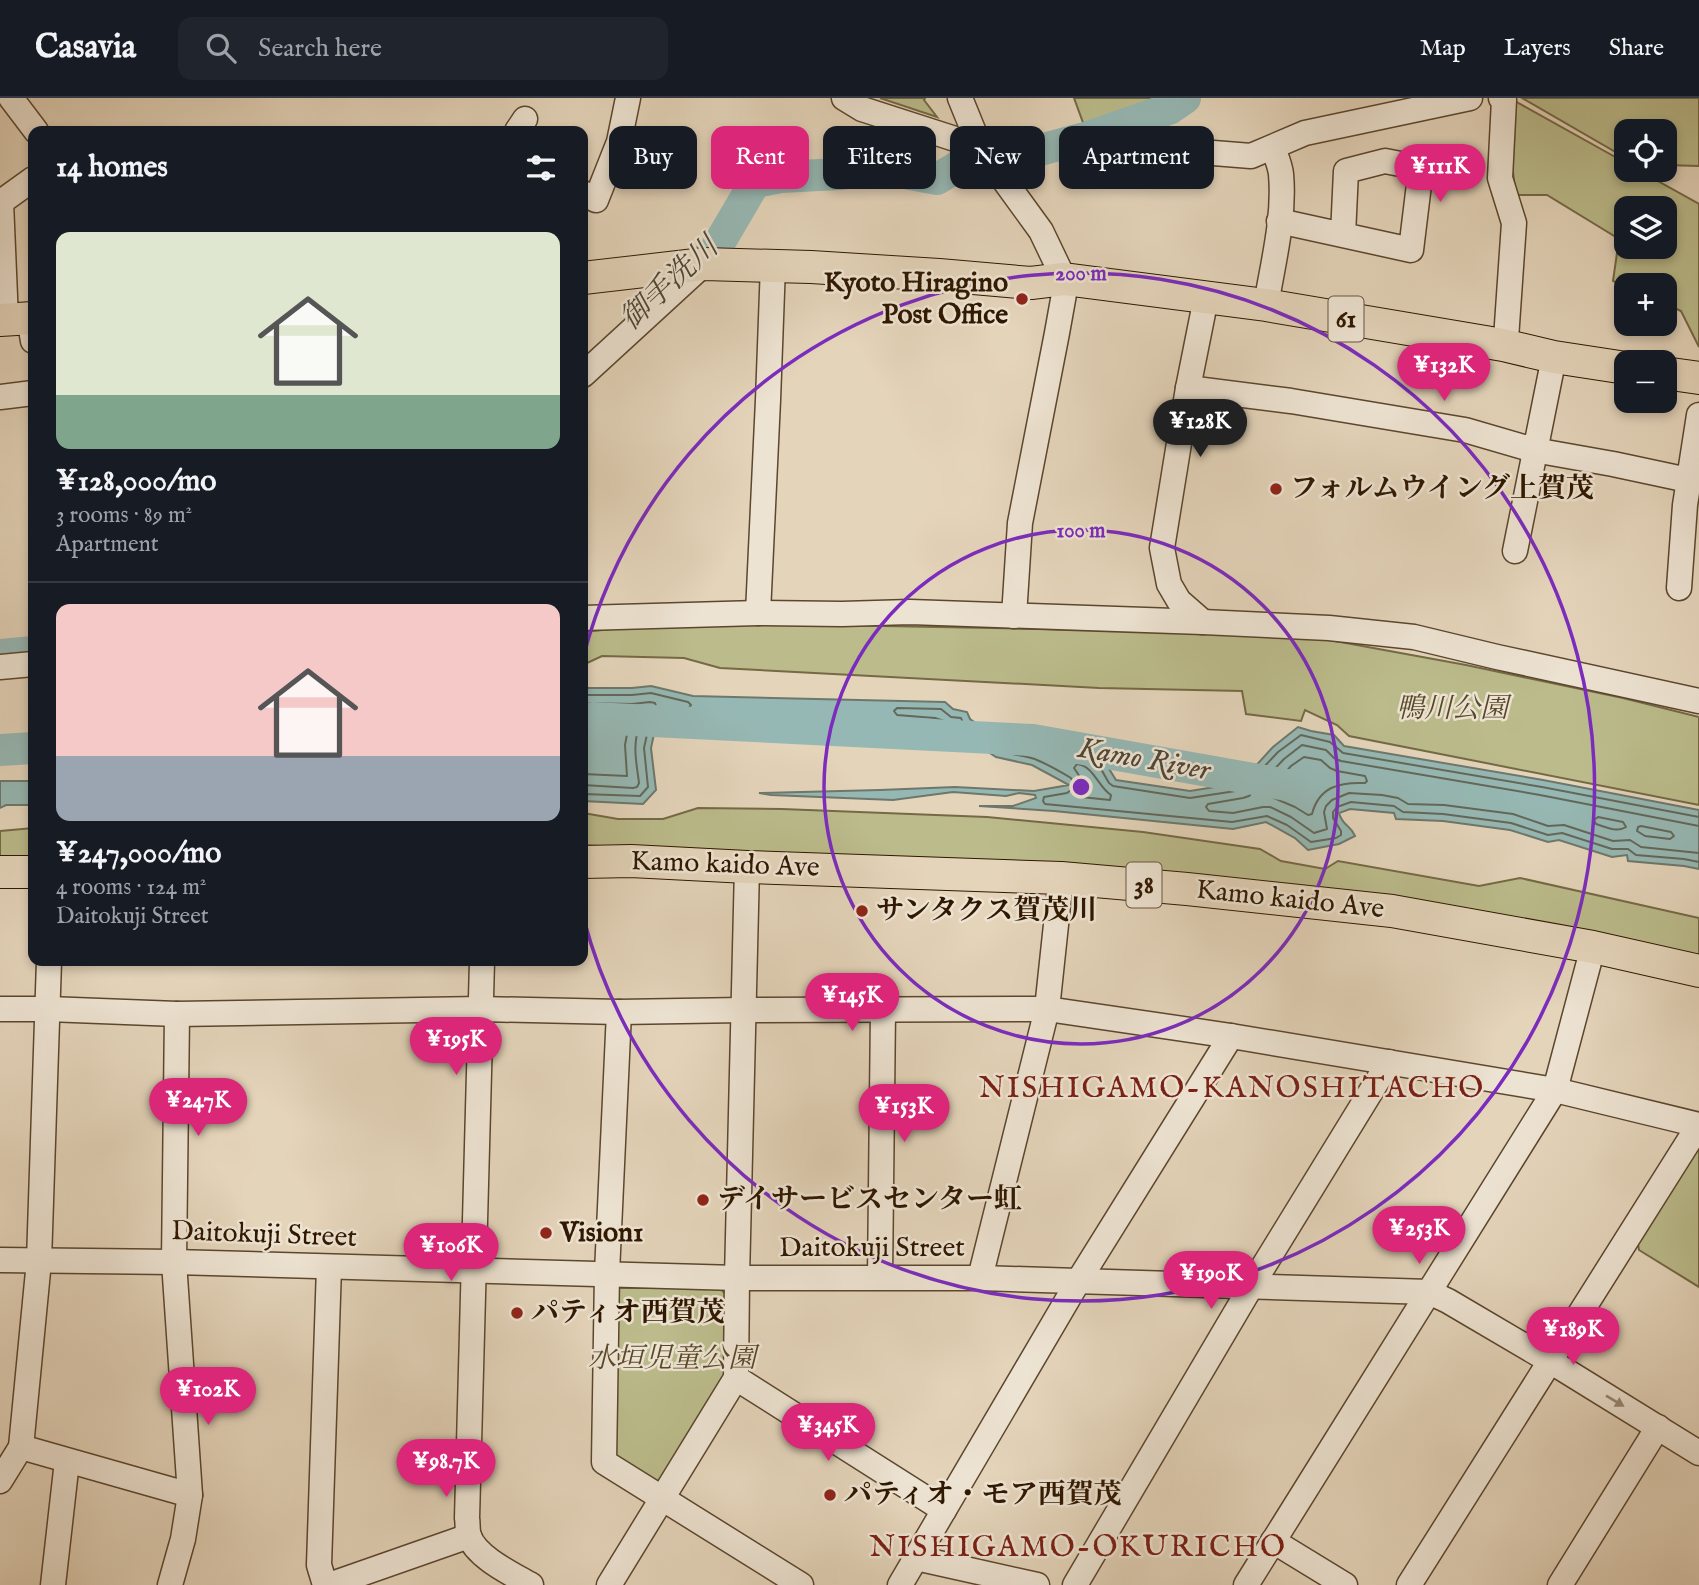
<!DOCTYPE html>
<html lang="en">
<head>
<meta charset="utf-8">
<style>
  :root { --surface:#171b24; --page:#20242c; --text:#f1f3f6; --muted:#9ea1a6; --line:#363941; --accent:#db2777 }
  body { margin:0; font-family:"IM FELL English","Noto Serif JP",serif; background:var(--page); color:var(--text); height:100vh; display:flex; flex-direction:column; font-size:26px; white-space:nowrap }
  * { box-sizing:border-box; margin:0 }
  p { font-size:23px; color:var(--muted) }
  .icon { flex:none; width:38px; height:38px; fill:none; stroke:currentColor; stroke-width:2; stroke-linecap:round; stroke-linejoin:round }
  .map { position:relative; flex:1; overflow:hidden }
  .details { position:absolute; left:28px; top:28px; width:560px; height:840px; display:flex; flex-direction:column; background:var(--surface); border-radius:14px; box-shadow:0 4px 10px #0003 }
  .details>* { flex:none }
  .hud { position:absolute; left:609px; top:28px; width:665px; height:63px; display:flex; gap:14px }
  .controls { position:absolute; left:1614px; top:21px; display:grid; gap:14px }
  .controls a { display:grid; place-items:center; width:63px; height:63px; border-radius:14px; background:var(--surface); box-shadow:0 4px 10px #0003; font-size:35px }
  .price { position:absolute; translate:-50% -60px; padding:0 16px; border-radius:24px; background:var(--accent); color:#fff; font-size:23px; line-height:46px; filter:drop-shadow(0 2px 4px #0008) }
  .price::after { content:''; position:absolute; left:50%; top:42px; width:21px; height:16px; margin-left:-10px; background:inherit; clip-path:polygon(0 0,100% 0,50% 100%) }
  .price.current { background:#222; color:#fff }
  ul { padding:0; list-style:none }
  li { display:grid; align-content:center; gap:14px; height:371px; padding:0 28px }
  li+li { border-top:2px solid var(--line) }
  li span { display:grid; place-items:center; height:217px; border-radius:14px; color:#555 }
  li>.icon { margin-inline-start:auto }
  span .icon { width:126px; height:126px; fill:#fffc; stroke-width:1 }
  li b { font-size:30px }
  h2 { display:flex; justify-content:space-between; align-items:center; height:84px; padding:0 28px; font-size:30px }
  .tag { padding:0 24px; border-radius:14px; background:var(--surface); box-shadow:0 4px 10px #0003; font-size:24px; line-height:63px }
  .tag.current { background:var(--accent); color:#fff }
  header { display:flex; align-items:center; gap:42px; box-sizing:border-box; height:98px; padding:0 35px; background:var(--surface); border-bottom:2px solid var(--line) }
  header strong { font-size:33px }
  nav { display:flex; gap:38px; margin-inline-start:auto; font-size:24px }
  .search { width:490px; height:63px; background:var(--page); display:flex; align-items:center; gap:18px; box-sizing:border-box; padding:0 24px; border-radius:14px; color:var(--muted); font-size:26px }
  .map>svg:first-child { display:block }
  .green { fill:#bbbb8b; stroke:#756946; stroke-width:2; fill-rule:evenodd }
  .water { fill:#96b8b4; stroke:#6d786c; stroke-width:2 }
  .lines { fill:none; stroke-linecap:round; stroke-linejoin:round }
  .shore { stroke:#62685a; stroke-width:2 }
  .river { stroke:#96b8b4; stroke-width:32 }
  .minor-casing { stroke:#5c462e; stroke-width:27 }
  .major-casing { stroke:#2f1700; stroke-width:34 }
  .minor { stroke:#ede3d2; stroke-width:24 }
  .major { stroke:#e4d4ba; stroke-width:32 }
  .oneway { fill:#988774 }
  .ring { fill:none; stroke:#7b2cbf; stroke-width:3.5 }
  .poi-dot { fill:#8f2418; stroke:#ede3d2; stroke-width:2.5 }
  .labels { text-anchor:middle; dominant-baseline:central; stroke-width:5; stroke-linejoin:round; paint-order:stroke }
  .shield { fill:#ede3d2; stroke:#68543f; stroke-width:2 }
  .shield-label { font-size:26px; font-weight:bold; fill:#2f1700 }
  .poi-label { font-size:28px; font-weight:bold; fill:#2f1700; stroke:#ede3d2; text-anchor:start }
  .park-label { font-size:28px; font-style:italic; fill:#59482a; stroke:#ede3d2 }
  .street-label { font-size:28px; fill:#2f1700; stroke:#ede3d2 }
  .water-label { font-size:30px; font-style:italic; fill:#4e4736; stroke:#ede3d2 }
  .neighbourhood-label { font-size:30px; letter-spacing:2px; fill:#7a1f14; stroke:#ede3d2 }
  .centre { fill:#7b2cbf; stroke:#ede3d2; stroke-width:3.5 }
  .ring-label { font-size:21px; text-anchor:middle; font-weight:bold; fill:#7b2cbf; stroke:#ede3d2; stroke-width:5; stroke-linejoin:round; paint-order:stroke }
</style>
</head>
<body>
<header>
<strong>Casavia</strong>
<div class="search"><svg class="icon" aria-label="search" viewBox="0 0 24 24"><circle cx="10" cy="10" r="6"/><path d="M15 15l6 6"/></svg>Search here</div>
<nav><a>Map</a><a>Layers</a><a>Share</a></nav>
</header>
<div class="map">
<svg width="1699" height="1487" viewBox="0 0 1699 1487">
  <rect width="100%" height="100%" fill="#e4d4ba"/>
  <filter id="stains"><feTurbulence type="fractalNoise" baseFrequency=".00286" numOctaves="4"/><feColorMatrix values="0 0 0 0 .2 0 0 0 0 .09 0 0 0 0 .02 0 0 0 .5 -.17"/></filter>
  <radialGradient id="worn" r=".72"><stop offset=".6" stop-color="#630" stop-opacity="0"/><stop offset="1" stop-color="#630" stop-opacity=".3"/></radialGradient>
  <!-- green -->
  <g class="green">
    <path d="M880,0H925L924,2L937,19Z"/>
    <path d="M1074,0H1173L1161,8L1085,30Z"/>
    <path d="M1522,0H1699V68L1664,67V33H1626V60Z"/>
    <path d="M1513,2L1626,65V72H1638L1699,106V249L1681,213L1664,205V187H1626V189L1613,183L1619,141L1547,97H1516L1511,60ZM1626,110H1664V149H1626Z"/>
    <path d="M727,525L1210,534L1324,541L1466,567L1623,600L1699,619V707L1349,638L1337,627L1305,612L1301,623L1246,616L1242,593L1099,590L720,570L684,560L602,558L583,567V534L631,529Z"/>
    <path d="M698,710L782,711L987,719L1143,734L1260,751L1281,763L1325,771L1338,763L1479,788L1520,780L1699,820V864L1599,840L719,755L583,747V715L618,721H663Z"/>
    <path d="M33,730V762L0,763V733Z"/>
    <path d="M1699,1046V1189L1639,1152L1637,1141Z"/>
    <path d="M617,1190H720L728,1199V1276L660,1391L613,1358Z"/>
  </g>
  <!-- water -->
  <g class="water">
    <path d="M651,588L693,598L945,604L953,611L967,614L970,621L990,635L1013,636L1054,650H1088L1106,666L1116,682L1190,693L1240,685L1273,649L1298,629L1311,633L1334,637L1344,648L1543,682L1699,712V771L1684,768L1628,763L1627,757L1612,759L1559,742L1548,744L1510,732L1443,723L1396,721L1394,715L1350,711L1339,715C1343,729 1350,726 1355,738L1339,746L1308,752L1295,740L1266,724L1233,731L1054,713L979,708H1013L1036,700L1035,697L1019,695L1006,698L953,694L893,702L771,697L759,695L880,692L955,689L1034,693L1069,687L1032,667L996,659L960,635L934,627L742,614L706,615L668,620L654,636L651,650L656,692L643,706L583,703V590H632Z"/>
    <path d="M33,680V707H6L0,710V683H28Z"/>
  </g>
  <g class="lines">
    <!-- shore -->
    <g class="shore">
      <path d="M583,597H632L651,595L688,604L691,607L688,611L665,614L648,632L644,650L648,689L640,698L583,696"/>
      <path d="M583,605L632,606L650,604L655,605L656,608C652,615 643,622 639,630C632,647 637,668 639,685L637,689L633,690L583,687"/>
      <path d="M897,610L941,611L951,619L961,620L963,625L960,628L952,625L950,623L947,624L935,620L897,617L894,613Z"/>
      <path d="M583,616L629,617L632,620L628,631L625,647L627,678L583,676"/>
      <path d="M1304,659L1321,662L1330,670L1337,673L1365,678L1367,683L1365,685C1339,684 1319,689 1312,716L1308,717L1295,709L1269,698L1267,695L1291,668Z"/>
      <path d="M1077,666C1094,668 1098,689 1111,697L1110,702L1081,699L1082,682L1074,670Z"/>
      <path d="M1598,719L1623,724L1626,729C1617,735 1606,729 1596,726L1594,722Z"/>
      <path d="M1699,719L1542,689L1343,655L1330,644L1301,637L1278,654L1242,692L1190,700L1113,688L1109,685L1101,671L1085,657H1053L1012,643L994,642L991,645C1001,658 1023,656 1037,662C1049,667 1061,674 1071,680L1074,686L1071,692L1067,695L1044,699L1043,703L1045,706L1232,724L1267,718L1287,727L1311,744L1336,740L1341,737V733L1333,720V714L1337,709L1351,704L1394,708L1403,714L1443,716L1511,725L1548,737L1562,735L1612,751H1628L1636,757L1684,761L1699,764"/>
      <path d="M1641,728L1671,734L1674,738L1670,741L1645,738L1637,733L1638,729Z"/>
      <path d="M1699,728L1540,697L1341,663L1334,660L1326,652L1302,647L1284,661L1249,698L1243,700L1208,706L1206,709L1209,713L1233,715L1263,709H1270L1291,719L1314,735L1327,731L1324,714L1326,708L1332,702L1349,695L1382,697L1398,700L1408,706L1444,707L1513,716L1548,728L1564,727L1613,743L1630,742L1641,749L1699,755"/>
    </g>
    <!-- river -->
    <g class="river">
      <path d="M685,178L714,154L755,84L781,79L839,76L883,71L937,81L964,65L1021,57L1085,40L1169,11L1185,0"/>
      <path d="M0,557L33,554"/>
      <path d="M583,622L592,620L1033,642L1287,687"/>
      <path d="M0,652L33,650"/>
    </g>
    <!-- minor casing -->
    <g class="minor-casing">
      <g id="minor">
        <path d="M11,0L36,33"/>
        <path d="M844,0L862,11L980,49"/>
        <path d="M960,0L980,49L1041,133L1064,181V196L1057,235L1020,425L1014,518"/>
        <path d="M1501,0L1504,2L1500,80L1514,125L1506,241L1503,247"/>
        <path d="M517,33L525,21"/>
        <path d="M1088,45L1251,58L1305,35L1470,0"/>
        <path d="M583,95L596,102L619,44L628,0"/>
        <path d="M1279,123L1411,152L1421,70L1385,63L1346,73L1343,137"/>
        <path d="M1266,207C1273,165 1285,119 1281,76C1280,67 1276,58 1273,50"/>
        <path d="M29,220L33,243"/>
        <path d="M6,222L1,104L33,81"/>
        <path d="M583,277L704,166"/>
        <path d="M1188,290L1291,303L1465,332L1534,352L1613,366L1688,382"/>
        <path d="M0,299L33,295"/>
        <path d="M1515,453L1554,259"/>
        <path d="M1679,490L1685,407L1699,317"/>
        <path d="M758,515L768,302L773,167"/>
        <path d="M583,520L758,515L842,516L910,514L1203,524L1329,530L1414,539L1497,559L1699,603"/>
        <path d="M1203,524L1179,503L1169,486L1162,450L1188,290L1206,200"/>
        <path d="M0,569L33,566"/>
        <path d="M49,863L39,1163L21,1349L190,1397"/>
        <path d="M482,863L467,1420C468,1425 467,1433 469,1438C476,1459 512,1476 531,1487"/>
        <path d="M0,911H48L177,916L481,911L619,914L743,912L1047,911L1231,938L1555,992L1699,1027"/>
        <path d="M619,914L607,1175L604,1364L801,1487"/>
        <path d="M0,1162L174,1164L737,1180H980L1429,1194L1448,1203L1550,1263L1699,1355"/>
        <path d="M880,1179L883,912"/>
        <path d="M980,1180L1047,911L1061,780"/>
        <path d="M736,1280L944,1412"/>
        <path d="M0,1383L21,1349"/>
        <path d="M1273,1443L1345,1487"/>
        <path d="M916,1460L1037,1487"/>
        <path d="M53,1487L67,1363"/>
        <path d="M170,1487L183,1441L190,1397L174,1164L177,916"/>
        <path d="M325,1487L319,1467L329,1169"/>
        <path d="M329,1487L469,1438"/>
        <path d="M609,1487L736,1280L737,1180L747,769"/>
        <path d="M900,1487L1079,1182L1231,938"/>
        <path d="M1075,1487L1252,1187L1389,964"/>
        <path d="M1246,1487L1555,992L1593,849"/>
        <path d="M1409,1487L1699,1027"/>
        <path d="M1560,1487L1658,1329"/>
      </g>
    </g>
    <!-- major casing -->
    <g class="major-casing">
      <g id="major">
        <path d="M583,180L704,166L811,169L939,177L1031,185L1064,181L1266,207L1503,247L1554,259L1626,270"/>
        <path d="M0,222L33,220"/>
        <path d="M1664,275L1699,280"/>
        <path d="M583,764L631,763L747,769L1061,780L1187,791L1392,813L1593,849L1699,873"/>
        <path d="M0,774H33"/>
      </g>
    </g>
    <!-- minor -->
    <use href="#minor" class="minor"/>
    <!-- major -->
    <use href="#major" class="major"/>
  </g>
  <!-- one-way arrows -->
  <defs><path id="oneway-solid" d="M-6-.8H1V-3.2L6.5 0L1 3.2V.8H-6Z" transform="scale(1.75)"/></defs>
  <use class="oneway" href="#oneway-solid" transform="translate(1615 1303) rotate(31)"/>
  <!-- distance rings -->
  <g class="ring">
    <circle cx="1081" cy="689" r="257"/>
    <path d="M583 560A514 514 0 1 1 583 818"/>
  </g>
  <!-- markers -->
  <g class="poi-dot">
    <circle cx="1022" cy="201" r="7"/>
    <circle cx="1276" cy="391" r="7"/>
    <circle cx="862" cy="813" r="7"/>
    <circle cx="703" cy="1102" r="7"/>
    <circle cx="546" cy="1135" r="7"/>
    <circle cx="517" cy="1215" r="7"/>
    <circle cx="830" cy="1397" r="7"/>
  </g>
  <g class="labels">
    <!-- shield labels -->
    <g class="shield">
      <rect x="1328.5" y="198.5" width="35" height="45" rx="5"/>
      <rect x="1126.5" y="764.5" width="35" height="45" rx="5"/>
    </g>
    <g class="shield-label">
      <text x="1346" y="221">61</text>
      <text x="1144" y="787">38</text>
    </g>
    <!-- poi labels -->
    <g class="poi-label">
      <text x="1008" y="185" text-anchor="end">Kyoto Hiragino<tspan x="1008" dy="32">Post Office</tspan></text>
      <text x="1290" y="391">フォルムウイング上賀茂</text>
      <text x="876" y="813">サンタクス賀茂川</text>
      <text x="717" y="1102">デイサービスセンター虹</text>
      <text x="560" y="1135">Vision1</text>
      <text x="531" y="1215">パティオ西賀茂</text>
      <text x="844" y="1397">パティオ・モア西賀茂</text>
    </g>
    <!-- park labels -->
    <g class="park-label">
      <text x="1452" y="611">鴨川公園</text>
      <text x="672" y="1261">水垣児童公園</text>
    </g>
    <!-- street labels -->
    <g class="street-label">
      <text transform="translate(725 767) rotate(2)">Kamo kaido Ave</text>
      <text transform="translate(1290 802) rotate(6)">Kamo kaido Ave</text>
      <text transform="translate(264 1137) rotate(2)">Daitokuji Street</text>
      <text x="872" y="1150">Daitokuji Street</text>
    </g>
    <!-- water labels -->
    <g class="water-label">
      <text transform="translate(670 186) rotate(-43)">御手洗川</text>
      <text transform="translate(1144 662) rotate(10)">Kamo River</text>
    </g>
    <!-- neighbourhood labels -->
    <g class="neighbourhood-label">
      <text x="1232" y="991">NISHIGAMO-KANOSHITACHO</text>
      <text x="1078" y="1450">NISHIGAMO-OKURICHO</text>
    </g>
  </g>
  <circle cx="1081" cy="689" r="10" class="centre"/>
  <g class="ring-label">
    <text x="1081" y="182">200 m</text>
    <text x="1081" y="439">100 m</text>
  </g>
  <rect width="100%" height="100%" filter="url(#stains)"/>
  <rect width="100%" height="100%" fill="url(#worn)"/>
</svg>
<div class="controls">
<a><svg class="icon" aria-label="locate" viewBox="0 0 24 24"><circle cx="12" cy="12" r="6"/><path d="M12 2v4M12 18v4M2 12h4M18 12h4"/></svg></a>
<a><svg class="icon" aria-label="layers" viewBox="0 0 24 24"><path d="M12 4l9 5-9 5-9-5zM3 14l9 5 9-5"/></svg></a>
<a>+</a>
<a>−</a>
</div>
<b class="price" style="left:1440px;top:106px">¥111K</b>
<b class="price" style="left:1444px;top:305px">¥132K</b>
<b class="price current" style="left:1200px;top:361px">¥128K</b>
<b class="price" style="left:852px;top:935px">¥145K</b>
<b class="price" style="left:456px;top:979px">¥195K</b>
<b class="price" style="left:198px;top:1040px">¥247K</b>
<b class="price" style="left:904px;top:1046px">¥153K</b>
<b class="price" style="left:1419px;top:1168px">¥253K</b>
<b class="price" style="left:451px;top:1185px">¥106K</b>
<b class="price" style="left:1211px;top:1213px">¥190K</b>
<b class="price" style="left:1573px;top:1269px">¥189K</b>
<b class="price" style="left:208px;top:1329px">¥102K</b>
<b class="price" style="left:828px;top:1365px">¥345K</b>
<b class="price" style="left:446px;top:1401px">¥98.7K</b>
<div class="hud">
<a class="tag">Buy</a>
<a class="tag current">Rent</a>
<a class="tag">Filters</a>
<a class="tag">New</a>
<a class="tag">Apartment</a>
</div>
<section class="details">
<h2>14 homes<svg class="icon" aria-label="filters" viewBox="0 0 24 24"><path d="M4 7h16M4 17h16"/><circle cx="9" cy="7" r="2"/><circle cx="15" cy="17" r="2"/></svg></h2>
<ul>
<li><span style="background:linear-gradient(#dfe7d0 75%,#7fa58c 0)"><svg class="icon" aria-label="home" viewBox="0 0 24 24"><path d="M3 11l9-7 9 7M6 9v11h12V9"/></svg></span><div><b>¥128,000/mo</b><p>3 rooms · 89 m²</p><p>Apartment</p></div></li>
<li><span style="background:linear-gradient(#f6c9c9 70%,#9aa5b1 0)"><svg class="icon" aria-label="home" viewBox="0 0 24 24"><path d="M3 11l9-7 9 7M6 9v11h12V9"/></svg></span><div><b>¥247,000/mo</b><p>4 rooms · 124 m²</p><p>Daitokuji Street</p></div></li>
</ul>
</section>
</div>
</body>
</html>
